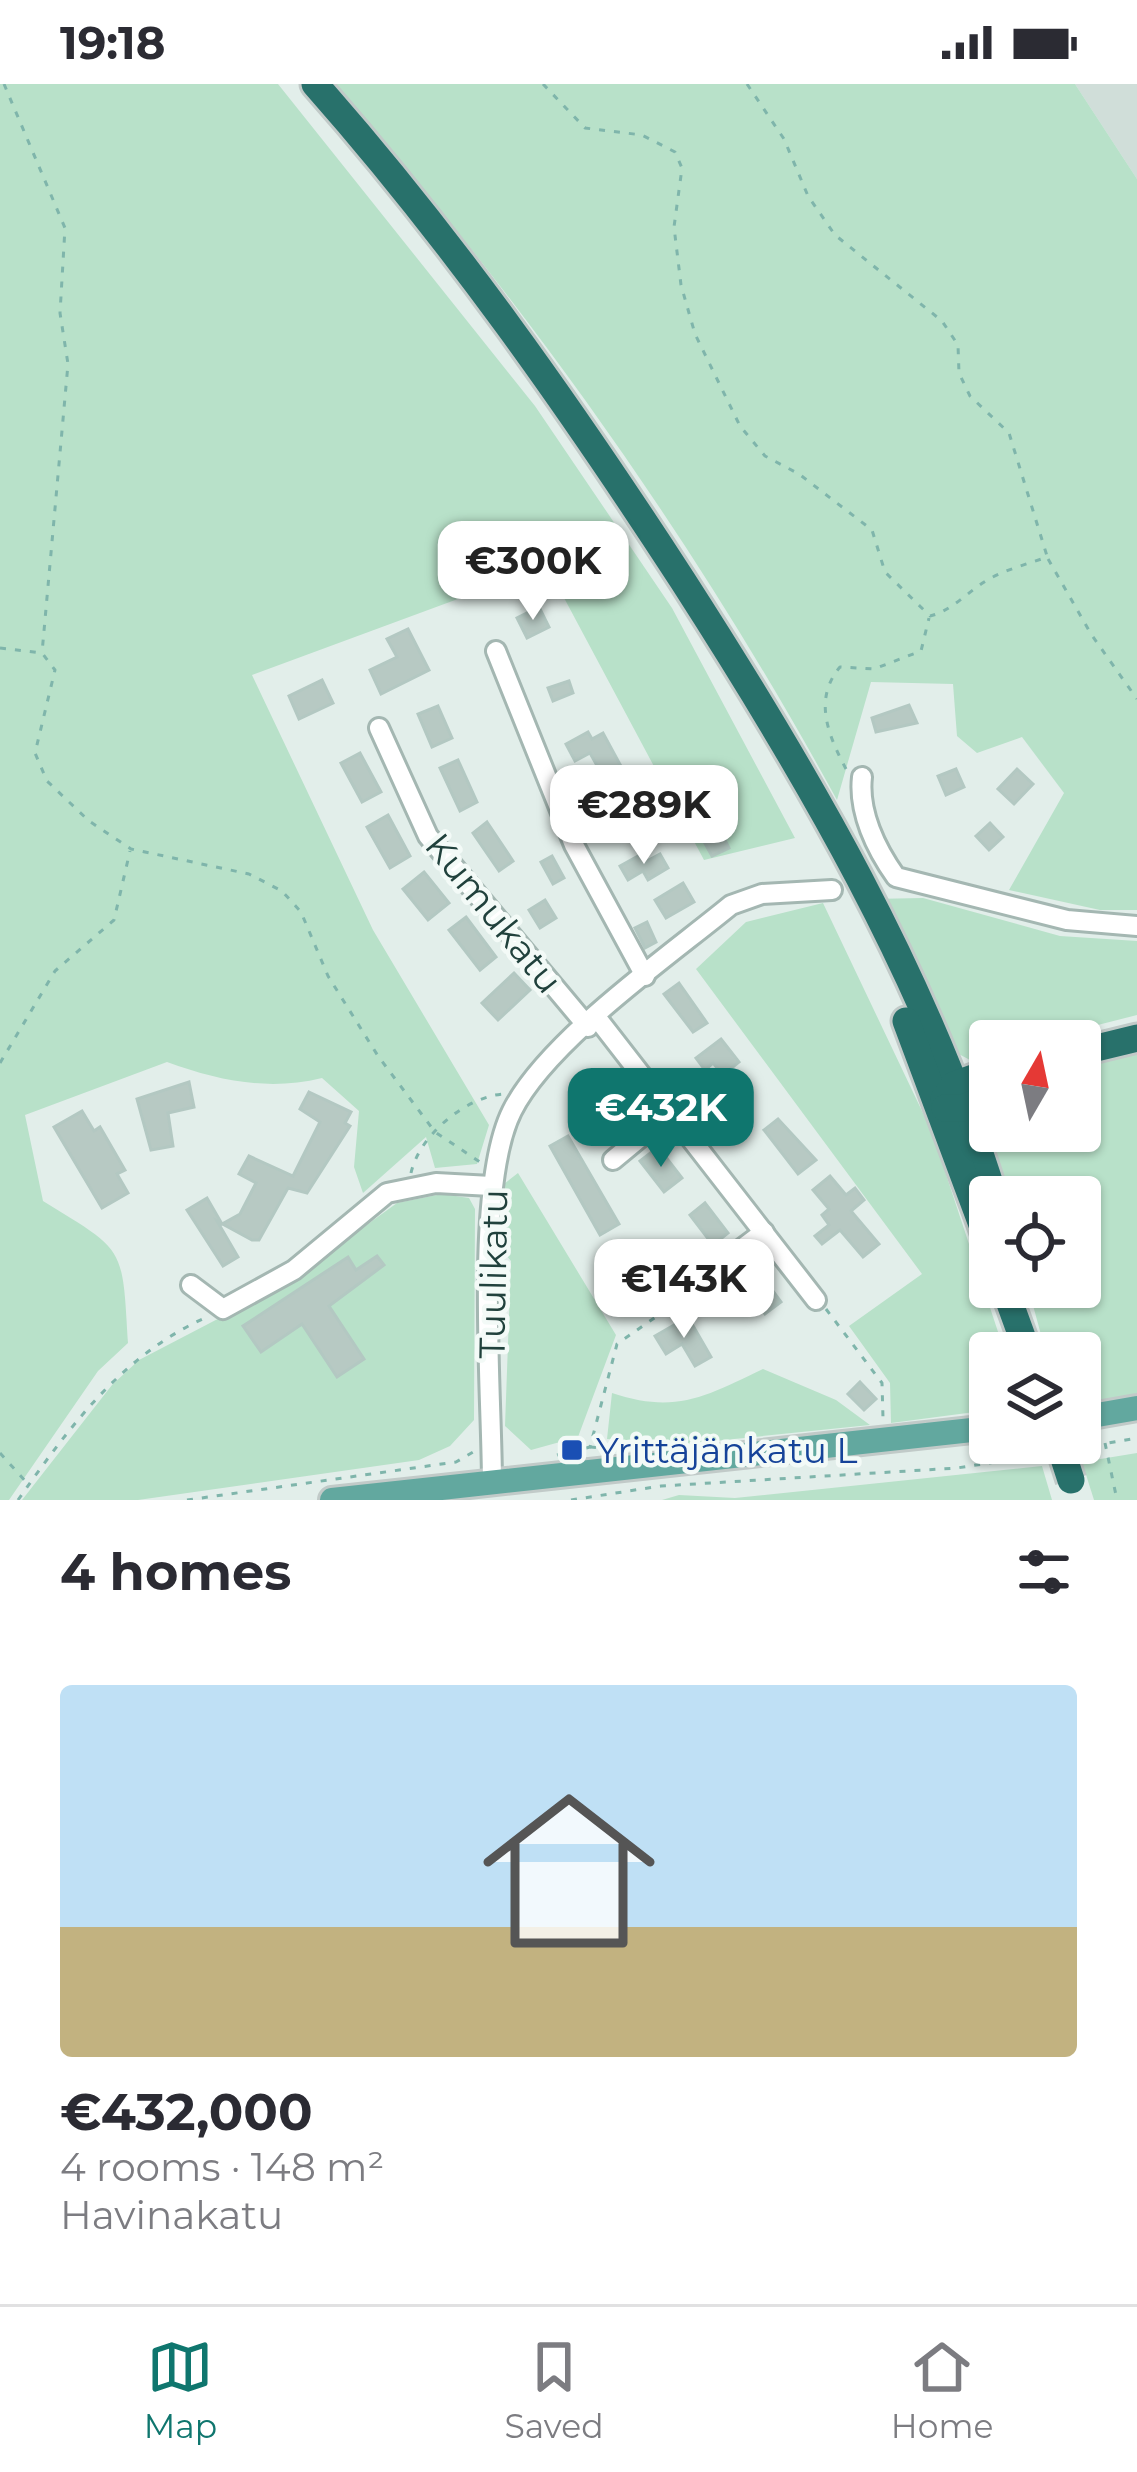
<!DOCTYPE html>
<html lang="en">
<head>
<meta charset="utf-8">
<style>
  :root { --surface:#fff; --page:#f2f2f3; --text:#2b2b33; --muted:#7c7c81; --line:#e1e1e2; --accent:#0f766e }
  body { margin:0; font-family:Montserrat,sans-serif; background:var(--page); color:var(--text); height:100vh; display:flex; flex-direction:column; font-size:45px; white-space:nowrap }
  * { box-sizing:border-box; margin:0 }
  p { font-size:39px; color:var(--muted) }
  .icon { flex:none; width:66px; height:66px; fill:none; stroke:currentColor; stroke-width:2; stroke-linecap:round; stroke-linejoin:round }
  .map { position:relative; height:1416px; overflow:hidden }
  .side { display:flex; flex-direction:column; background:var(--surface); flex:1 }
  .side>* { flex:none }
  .needle { width:78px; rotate:9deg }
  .tools { position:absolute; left:969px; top:936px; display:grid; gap:24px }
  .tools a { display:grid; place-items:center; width:132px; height:132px; border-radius:12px; background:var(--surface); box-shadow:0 3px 9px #0004; font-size:60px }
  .price { position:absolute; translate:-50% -102px; padding:0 27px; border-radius:24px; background:#fff; color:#222; font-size:39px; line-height:78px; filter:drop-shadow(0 3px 6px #0008) }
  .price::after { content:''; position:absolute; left:50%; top:72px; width:36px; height:27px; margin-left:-18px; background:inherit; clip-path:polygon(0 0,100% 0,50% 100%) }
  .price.active { background:var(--accent); color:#fff }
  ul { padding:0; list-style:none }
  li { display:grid; align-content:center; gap:24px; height:636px; padding:0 60px }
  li+li { border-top:3px solid var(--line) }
  li span { display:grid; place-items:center; height:372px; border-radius:12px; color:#555 }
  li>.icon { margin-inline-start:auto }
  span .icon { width:216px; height:216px; fill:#fffc; stroke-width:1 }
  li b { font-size:51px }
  h2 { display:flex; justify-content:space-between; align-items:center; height:144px; padding:0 60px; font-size:51px }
  .status { display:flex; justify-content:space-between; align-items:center; height:84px; padding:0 60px; background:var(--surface); direction:ltr }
  .status svg { height:33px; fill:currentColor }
  .tabs { display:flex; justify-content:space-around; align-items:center; height:168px; border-top:3px solid var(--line); background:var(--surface); font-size:33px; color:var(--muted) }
  .tabs a { display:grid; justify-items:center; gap:6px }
  .tabs .active { color:var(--accent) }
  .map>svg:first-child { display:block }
  .built { fill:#d0ded9 }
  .green { fill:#b8e1c9 }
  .building { fill:#b7c9c3; stroke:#b3c8c2; stroke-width:3 }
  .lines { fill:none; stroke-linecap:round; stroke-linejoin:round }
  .minor-casing { stroke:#a4b7b2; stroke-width:24 }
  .major-casing { stroke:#c1cac8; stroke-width:30 }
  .highway-casing { stroke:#c1cac8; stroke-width:33 }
  .path { stroke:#7fb5ab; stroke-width:3; stroke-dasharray:6 9; stroke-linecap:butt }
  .minor { stroke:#fff; stroke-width:18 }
  .major { stroke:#62a89f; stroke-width:24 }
  .highway { stroke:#28716b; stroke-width:27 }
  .highway-bridge-casing { stroke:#c1cac8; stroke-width:33; stroke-linecap:butt }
  .highway-bridge { stroke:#28716b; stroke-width:27 }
  .transit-dot { fill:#1a4fb4; stroke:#f3faf7; stroke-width:4.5 }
  .labels { text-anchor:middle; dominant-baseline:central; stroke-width:9; stroke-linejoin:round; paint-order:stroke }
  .street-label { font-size:36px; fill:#20413c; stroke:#f3faf7 }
  .transit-label { font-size:36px; fill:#164399; stroke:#f3faf7; text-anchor:start }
</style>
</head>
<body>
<div class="status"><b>19:18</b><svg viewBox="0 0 49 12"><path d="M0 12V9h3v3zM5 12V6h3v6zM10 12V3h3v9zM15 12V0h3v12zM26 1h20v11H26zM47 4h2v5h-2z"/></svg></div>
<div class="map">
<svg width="1137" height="1416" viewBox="0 0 1137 1416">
  <rect width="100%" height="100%" fill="#e2eeea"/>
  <!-- built -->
  <path class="built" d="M1075,0H1137V95Z"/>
  <!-- green -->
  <g class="green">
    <path d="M0,0H278L535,322L672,524L795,754L704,776L547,482L252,591L373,846L489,1041L477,1080L435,1084L426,1053L363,1109L354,1083L359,1027L322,994C269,1007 219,997 167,978L25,1031L43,1117C126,1168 122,1161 128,1259L98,1287L9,1416H0Z"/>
    <path d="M334,0H1075L1137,95V826H1100L1009,806L1064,709L1022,653L977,669L957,652L953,600L871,598L837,716C696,458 527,221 334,0Z"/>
    <path d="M923,814L1060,852L1137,857V931L1035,957H990V970L970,976L953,967L871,815Z"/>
    <path d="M823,819L932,1048L1005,1269H990V1326L891,1339L890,1299L849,1242L922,1190L696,885L746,838Z"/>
    <path d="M1137,970V1315L1080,1321V1269H1046L1028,1203H1080V1113H1004L989,1052L990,1047H1080V984Z"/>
    <path d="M518,1089L616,1251L578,1353L531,1366L505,1342L511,1177L504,1169V1100Z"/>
    <path d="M442,1110L469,1114L475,1125L474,1336L450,1362L419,1376L138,1416H22L112,1301L139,1276L285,1200L397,1119Z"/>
    <path d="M763,1285L836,1316L870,1341L685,1360L607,1355L612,1309C675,1330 705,1313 763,1285Z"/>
    <path d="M1137,1369V1416H1094L1082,1378Z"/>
    <path d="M1042,1382L1052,1416H662L679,1411L735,1414Z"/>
  </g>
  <!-- building -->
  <g class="building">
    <path d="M539,523L549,543L527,554L517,534Z"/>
    <path d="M408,545L429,586L381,610L370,586L397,573L387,555Z"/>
    <path d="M322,596L333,619L299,635L289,612Z"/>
    <path d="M569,597L573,609L553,617L548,604Z"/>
    <path d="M909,621L917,639L876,648L872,634Z"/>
    <path d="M438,622L452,654L432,663L418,630Z"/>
    <path d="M588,648L592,655L603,649L623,686L605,696L590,669L575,677L566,660Z"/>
    <path d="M360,669L381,708L362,718L341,679Z"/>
    <path d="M458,676L477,718L460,727L440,684Z"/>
    <path d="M956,685L964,703L946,711L938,692Z"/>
    <path d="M1017,685L1033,700L1014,720L998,705Z"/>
    <path d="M645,728L654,747L641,753L632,734Z"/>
    <path d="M388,731L410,772L390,784L367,743Z"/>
    <path d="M487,738L513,777L499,787L473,749Z"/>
    <path d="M990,739L1003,753L989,766L976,752Z"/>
    <path d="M721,748L729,764L712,772L703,756Z"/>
    <path d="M660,770L668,784L648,796L643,787L628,796L620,782L640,771L645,778Z"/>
    <path d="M552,772L564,794L553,800L541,778Z"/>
    <path d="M424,788L449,819L428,836L403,805Z"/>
    <path d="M683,799L694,818L666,834L655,816Z"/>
    <path d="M545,816L556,834L540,844L529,826Z"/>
    <path d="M466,833L496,873L480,886L449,846Z"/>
    <path d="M647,838L656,858L645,864L635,844Z"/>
    <path d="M514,889L530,906L498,936L482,919Z"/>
    <path d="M679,899L707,939L693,948L664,910Z"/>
    <path d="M721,955L739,978L723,991L713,979L705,986L696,974Z"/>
    <path d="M608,989L632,1023L614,1036L589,1002Z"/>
    <path d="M189,998L194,1023L168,1029L173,1062L151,1066L137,1015Z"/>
    <path d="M309,1008L351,1028L345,1039L350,1042L307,1109L288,1104L259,1156H252L217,1137L238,1173L223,1182L187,1126L207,1114L222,1140L240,1130L256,1099L239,1090L249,1072L293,1092L320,1038L300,1025Z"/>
    <path d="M82,1027L94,1047L100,1043L125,1086L117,1090L128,1109L102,1124L54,1043Z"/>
    <path d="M778,1035L816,1076L798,1090L764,1046Z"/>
    <path d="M568,1052L619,1140L600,1151L550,1062Z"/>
    <path d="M658,1063L682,1094L664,1108L640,1077Z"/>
    <path d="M830,1092L846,1111L855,1104L864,1116L851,1127L879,1160L863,1173L840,1146L822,1160L815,1152L829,1141L822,1131L829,1125L813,1106Z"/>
    <path d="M705,1119L728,1149L713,1161L690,1131Z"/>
    <path d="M643,1171L667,1205L649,1218L625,1184Z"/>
    <path d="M377,1172L384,1181L329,1222L364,1275L337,1293L302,1240L261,1268L243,1242L348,1173L356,1186Z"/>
    <path d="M753,1180L781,1218L765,1230L737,1191Z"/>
    <path d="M688,1233L711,1273L695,1282L682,1260L666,1270L655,1252Z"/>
    <path d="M860,1298L876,1315L864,1326L848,1310Z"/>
  </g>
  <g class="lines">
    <!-- minor casing -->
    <g class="minor-casing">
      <g id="minor">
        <path d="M496,567L574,761L645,892"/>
        <path d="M379,644L428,752L588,943"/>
        <path d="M862,693C858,728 876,765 896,793L1067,836L1137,842"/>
        <path d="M597,934L816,1216"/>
        <path d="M613,1076L671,1028"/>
        <path d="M191,1201L223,1225L294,1186L387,1109L436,1099L491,1102"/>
        <path d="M688,1205L764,1148"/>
        <path d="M492,1400C492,1308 474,1103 512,1027C547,957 669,872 731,821L762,810L832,806"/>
      </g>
    </g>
    <!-- major casing -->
    <g class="major-casing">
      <g id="major">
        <path d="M1080,1334L1137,1324"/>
        <path d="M332,1416L990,1344"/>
      </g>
    </g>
    <!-- highway casing -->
    <g class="highway-casing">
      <g id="highway">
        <path d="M315,0C452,155 570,323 683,497C806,688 927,894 994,1113"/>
        <path d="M906,937L990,1162"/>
        <path d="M1080,968L1137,954"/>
        <path d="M944,1015L954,1001L990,988"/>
        <path d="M945,1024H963L990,1012"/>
        <path d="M1004,1203L1028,1269"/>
      </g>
    </g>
    <!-- path -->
    <g class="path">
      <path d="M4,0L65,144L60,229L68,280L42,569"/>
      <path d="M543,0L585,44L642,51L675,68L682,84L674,143L681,201L695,250L740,342L765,372L799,390L872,446L885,488L930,532C952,527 968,507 989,495C1007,485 1028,480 1047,473L1091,550L1137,615"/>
      <path d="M747,0L784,55L808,112L835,151L942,237L958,261L959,289L970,312L1009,349L1047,472"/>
      <path d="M0,564L42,569L55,586L35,669L47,697L89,737L131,765L249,790L282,807L301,828L328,892L378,972L435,1048L483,1080"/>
      <path d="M846,685C828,651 813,615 840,583L874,585L921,567L929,534"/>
      <path d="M0,979L55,887L114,836L130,767"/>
      <path d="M411,1089C419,1052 465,1013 503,1010"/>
      <path d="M826,1225L882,1299L883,1334"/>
      <path d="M1105,1359L1117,1416"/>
      <path d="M590,1363L612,1365"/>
      <path d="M1080,1364L1137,1354"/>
      <path d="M0,1369L27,1399"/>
      <path d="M557,1371L590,1363L617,1260L680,1216"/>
      <path d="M18,1416C70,1342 123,1270 207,1233"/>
      <path d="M187,1416L456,1378L475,1367"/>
      <path d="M571,1416L661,1402L957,1384L1041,1371"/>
    </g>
    <!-- minor -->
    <use href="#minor" class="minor"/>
    <!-- major -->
    <use href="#major" class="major"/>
    <!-- highway -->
    <use href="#highway" class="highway"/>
    <!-- highway-bridge casing -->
    <g class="highway-bridge-casing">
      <path id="highway-bridge" d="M1059,1359L1071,1396"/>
    </g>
    <!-- highway-bridge -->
    <use href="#highway-bridge" class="highway-bridge"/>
  </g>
  <!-- markers -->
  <rect class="transit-dot" x="560" y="1354" width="24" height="24" rx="6"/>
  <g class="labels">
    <!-- street labels -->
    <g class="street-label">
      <text transform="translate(494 829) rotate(51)">Kumukatu</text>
      <text transform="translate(493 1190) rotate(-89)">Tuulikatu</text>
    </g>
    <!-- transit labels -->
    <g class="transit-label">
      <text x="596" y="1366">Yrittäjänkatu L</text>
    </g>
  </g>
</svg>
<div class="tools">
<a><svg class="needle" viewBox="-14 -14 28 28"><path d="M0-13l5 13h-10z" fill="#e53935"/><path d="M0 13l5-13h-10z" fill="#7c7c81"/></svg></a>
<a><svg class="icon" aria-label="locate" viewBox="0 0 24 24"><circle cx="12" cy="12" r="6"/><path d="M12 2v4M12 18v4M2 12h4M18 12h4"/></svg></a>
<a><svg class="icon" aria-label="layers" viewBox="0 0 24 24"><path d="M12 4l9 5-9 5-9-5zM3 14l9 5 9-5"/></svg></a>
</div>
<b class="price" style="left:533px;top:539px">€300K</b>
<b class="price" style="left:644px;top:783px">€289K</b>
<b class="price active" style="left:661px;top:1086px">€432K</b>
<b class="price" style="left:684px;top:1257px">€143K</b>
</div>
<section class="side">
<h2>4 homes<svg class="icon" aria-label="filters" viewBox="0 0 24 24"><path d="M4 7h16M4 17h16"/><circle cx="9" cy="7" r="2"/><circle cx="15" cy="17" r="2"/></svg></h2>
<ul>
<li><span style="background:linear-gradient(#bfe0f5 65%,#c2b280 0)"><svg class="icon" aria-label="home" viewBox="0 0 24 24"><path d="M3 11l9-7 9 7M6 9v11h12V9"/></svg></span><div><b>€432,000</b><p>4 rooms · 148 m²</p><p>Havinakatu</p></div></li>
</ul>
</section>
<nav class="tabs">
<a class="active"><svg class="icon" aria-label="map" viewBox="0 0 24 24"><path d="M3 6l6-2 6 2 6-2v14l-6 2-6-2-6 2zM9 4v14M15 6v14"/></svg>Map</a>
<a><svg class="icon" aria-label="saved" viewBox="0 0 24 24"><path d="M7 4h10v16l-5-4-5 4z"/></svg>Saved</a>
<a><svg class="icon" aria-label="home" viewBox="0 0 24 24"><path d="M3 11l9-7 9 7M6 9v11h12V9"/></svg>Home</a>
</nav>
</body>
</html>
